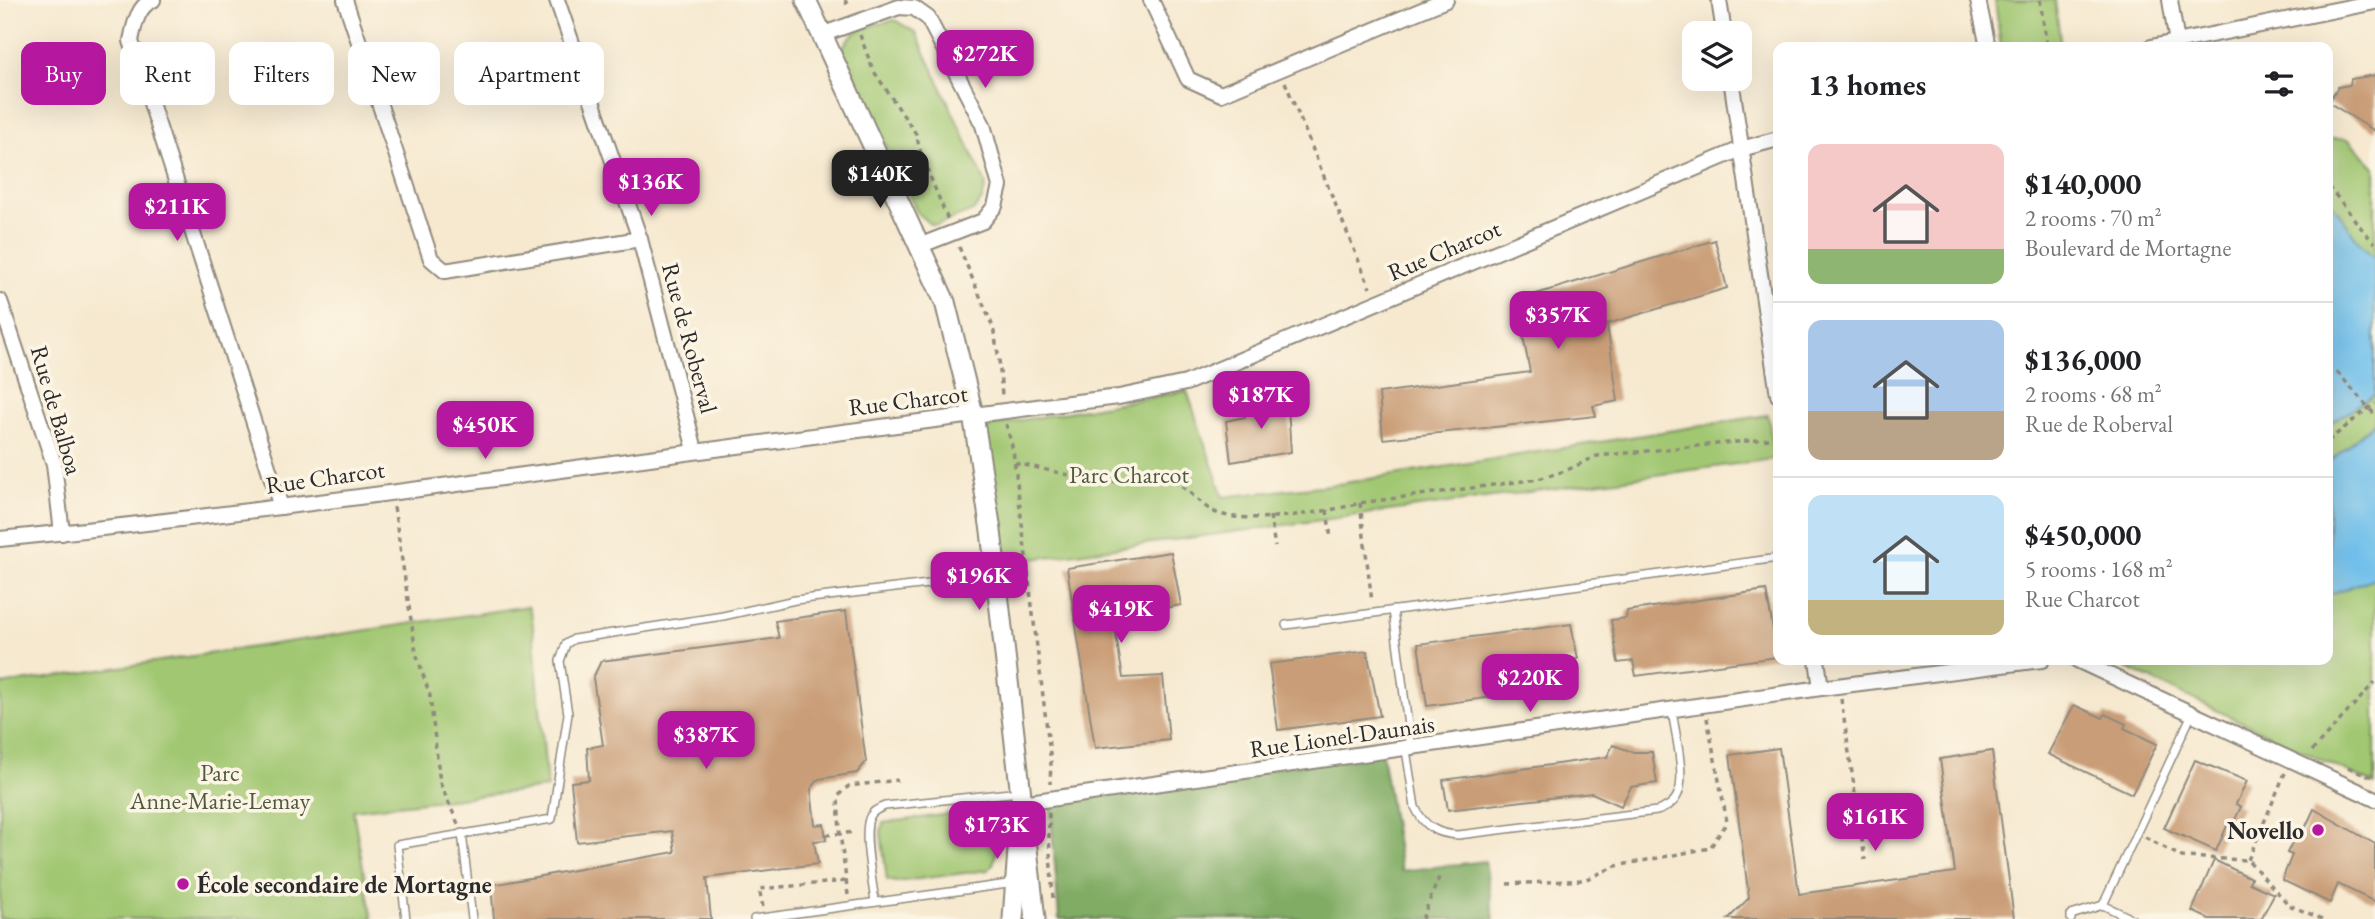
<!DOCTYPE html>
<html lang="en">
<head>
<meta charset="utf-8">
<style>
  :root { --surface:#fff; --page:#f2f2f2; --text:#202124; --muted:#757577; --line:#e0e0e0; --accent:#b5179e }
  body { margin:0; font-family:"EB Garamond",serif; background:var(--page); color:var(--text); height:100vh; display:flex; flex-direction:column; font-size:26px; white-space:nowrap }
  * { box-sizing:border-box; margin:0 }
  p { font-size:23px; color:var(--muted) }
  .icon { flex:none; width:38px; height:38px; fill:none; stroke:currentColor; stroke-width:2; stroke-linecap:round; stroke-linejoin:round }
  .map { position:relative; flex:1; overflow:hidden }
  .panel { position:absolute; left:1773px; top:42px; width:560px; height:623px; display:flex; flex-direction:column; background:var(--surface); border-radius:14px; box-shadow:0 7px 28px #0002 }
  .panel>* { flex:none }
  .guide { position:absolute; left:21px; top:42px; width:665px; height:63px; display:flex; gap:14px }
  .controls { position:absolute; left:1682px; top:21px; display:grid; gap:14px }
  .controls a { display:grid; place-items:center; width:70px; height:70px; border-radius:14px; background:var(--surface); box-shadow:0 7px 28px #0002; font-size:35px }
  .price { position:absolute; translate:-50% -60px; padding:0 16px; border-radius:14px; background:var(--accent); color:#fff; font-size:23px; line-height:46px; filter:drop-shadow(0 2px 4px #0008) }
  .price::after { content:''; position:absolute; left:50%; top:42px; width:21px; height:16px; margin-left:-10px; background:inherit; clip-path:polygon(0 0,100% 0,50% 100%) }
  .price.selected { background:#222; color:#fff }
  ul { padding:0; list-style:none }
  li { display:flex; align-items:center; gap:21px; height:175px; padding:0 35px }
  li+li { border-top:2px solid var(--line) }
  li span { display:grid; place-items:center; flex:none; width:196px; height:140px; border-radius:14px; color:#555 }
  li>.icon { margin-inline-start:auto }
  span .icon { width:84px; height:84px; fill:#fffc; stroke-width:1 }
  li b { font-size:30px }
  h2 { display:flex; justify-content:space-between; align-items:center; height:84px; padding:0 35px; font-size:30px }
  .pill { padding:0 24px; border-radius:14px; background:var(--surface); box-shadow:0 7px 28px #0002; font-size:24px; line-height:63px }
  .pill.selected { background:var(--accent); color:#fff }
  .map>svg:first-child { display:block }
  .green { fill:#a1c772; stroke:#66794e; stroke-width:2 }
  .forest { fill:#80ac64; stroke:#566c48; stroke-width:2 }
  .water { fill:#71c0eb; stroke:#4e768b; stroke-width:2 }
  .building { fill:#c99d77 }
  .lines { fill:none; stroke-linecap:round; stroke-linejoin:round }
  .service-casing { stroke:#908a7e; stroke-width:10 }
  .minor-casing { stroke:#908a7e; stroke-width:18 }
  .tertiary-casing { stroke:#908a7e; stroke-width:23 }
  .path { stroke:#908a7e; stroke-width:3.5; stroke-dasharray:5 5; stroke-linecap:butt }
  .service { stroke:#fff; stroke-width:7 }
  .minor { stroke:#fff; stroke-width:14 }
  .tertiary { stroke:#fff; stroke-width:19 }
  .poi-dot { fill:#b5179e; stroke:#fcf5e5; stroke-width:2.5 }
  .labels { text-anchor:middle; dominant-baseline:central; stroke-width:7; stroke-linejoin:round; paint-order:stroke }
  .street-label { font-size:24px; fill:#2b2b2b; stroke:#fcf5e5 }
  .park-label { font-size:24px; fill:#4e5a40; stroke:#fcf5e5 }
  .poi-label { font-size:24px; font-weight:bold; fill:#2b2b2b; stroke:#fcf5e5; text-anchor:end }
</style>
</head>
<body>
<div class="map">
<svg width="2375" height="919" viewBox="0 0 2375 919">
  <rect width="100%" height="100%" fill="#fcf5e5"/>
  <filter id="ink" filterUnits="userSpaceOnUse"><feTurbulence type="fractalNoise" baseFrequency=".0143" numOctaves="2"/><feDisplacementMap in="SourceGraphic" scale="14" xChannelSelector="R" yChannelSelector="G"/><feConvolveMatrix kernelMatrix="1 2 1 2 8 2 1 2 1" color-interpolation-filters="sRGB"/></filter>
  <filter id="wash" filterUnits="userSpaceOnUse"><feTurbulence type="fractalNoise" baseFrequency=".00686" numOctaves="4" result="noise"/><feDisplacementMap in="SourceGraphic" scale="28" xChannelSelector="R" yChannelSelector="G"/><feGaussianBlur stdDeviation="1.57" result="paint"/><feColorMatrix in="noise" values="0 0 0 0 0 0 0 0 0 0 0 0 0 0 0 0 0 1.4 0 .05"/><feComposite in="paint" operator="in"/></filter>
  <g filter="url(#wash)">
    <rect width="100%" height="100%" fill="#f6e9d0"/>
    <!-- green -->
    <g class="green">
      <path d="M1995,0H2055L2061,47H2001Z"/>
      <path d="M895,20L916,33L986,184L982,200L973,211L937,225L930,224L918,214L842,50C851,26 873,26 895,20Z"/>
      <path d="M2328,139H2348L2375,167V785L2110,660H2328Z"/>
      <path d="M1187,391L1223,497L1338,484L1768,415L1774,459L1003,563L983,427Z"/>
      <path d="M528,606L532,617L547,788L353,810L372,919H0V685Z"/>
      <path d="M986,809L993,817C994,833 1002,859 988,870L896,882L887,880L881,832L883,823Z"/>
    </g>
    <!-- forest -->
    <path class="forest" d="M1382,753L1401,871L1485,861L1494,919H1059L1050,800Z"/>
    <!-- water -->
    <g class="water">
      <path d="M2328,200C2347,217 2353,243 2375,257V394L2328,425Z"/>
      <path d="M2375,422V578L2328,595V463Z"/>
    </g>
    <g id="blocks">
      <!-- building -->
      <g class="building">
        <path d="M2375,75V131L2328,102L2338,87L2350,85L2351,79Z"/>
        <path d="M1715,240L1727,288L1607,324L1618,401L1593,406L1596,416L1383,439L1379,393L1530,372L1516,300Z"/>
        <path d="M1287,393L1291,452L1231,462L1226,421L1245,417L1244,410Z"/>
        <path d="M1171,552L1181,605L1113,618L1123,678L1163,676L1169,740L1095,748L1067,568Z"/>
        <path d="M1766,590L1778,657L1636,676L1633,661L1618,663L1611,620L1626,618L1627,611Z"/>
        <path d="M846,611L866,762L857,773L819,779L811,789L815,825L824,824L826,840L814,841L818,864L707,878L711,919H494L491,885L675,852L672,831L577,842L571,782L589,780L587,748L603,745L593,678L601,661L779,638L775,621Z"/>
        <path d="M1571,624L1578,659L1564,661L1567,687L1427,706L1418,644Z"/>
        <path d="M1367,651L1380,716L1278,730L1269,664Z"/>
        <path d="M2074,705L2103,718L2105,714L2126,724L2124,728L2157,744L2132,794L2048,754Z"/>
        <path d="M1613,745L1633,752H1652L1657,783L1631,787L1621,806L1592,793L1448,810L1443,780L1607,757Z"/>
        <path d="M1779,748L1799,894L1955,872L1940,759L1992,751L2014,919H1728L1749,898L1730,755Z"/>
        <path d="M2195,760L2247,781L2236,804L2241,807L2231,828L2227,826L2216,851L2164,828Z"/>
        <path d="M2314,809L2375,844V902L2338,884L2330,903L2282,880L2292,855L2287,853L2297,832L2302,835Z"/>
        <path d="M2214,860L2251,878L2249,883L2274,894L2261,919H2209L2192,911Z"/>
      </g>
    </g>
  </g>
  <g filter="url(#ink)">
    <use href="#blocks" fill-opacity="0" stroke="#908a7e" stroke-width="2"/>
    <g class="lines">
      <!-- service casing -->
      <g class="service-casing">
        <g id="service">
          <path d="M1393,610L1411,749"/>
          <path d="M1286,625L1778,558"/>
          <path d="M1406,750L1415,807C1424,827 1438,834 1458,835L1657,811C1666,808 1674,804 1678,794C1686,777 1675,731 1672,711"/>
          <path d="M462,833L472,919"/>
          <path d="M875,902C873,884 861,828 871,815C874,810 880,808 885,806L1020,792"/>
          <path d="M406,919L397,845L552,819L568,714L560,661L566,644L574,639L723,616L795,600L995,576"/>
          <path d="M754,919L1015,883"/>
          <path d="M2071,919V915L2103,905"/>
          <path d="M2132,919L2103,905L2192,714"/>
        </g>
      </g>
      <!-- minor casing -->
      <g class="minor-casing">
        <g id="minor">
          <path d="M153,0C137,6 134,27 131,41L281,507"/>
          <path d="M345,0L431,259L445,271L640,239"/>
          <path d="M557,0L640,239L695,450"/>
          <path d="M1151,0L1188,79L1221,94L1446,0"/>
          <path d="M1719,0L1724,33"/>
          <path d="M1978,0L1988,47"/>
          <path d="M2170,0L2177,43"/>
          <path d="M821,35L899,7L914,8L928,18L983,125L1000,186L995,206L983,221L919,246"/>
          <path d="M2151,47L2375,2"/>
          <path d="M1731,79L1778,395"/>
          <path d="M0,301L54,464L62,533"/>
          <path d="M0,539C374,501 745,441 1119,397L1186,383L1741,149L1778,139"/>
          <path d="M1817,660L1821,688"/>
          <path d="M2077,660L2375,799"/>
          <path d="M1022,803L1821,688L2042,660"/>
        </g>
      </g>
      <!-- tertiary casing -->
      <g class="tertiary-casing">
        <g id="tertiary">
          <path d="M806,0L945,302L973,414L991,531L1035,919"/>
          <path d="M1013,919L1018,850"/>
        </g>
      </g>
      <!-- path -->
      <g class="path">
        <path d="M845,0L849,9"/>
        <path d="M2040,0L2047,47"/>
        <path d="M860,35L873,70L916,134L922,157L948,220"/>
        <path d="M1285,82L1370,288"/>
        <path d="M2328,187C2345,204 2357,226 2375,243"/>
        <path d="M959,247L993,327L999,359L1002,396"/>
        <path d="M2337,372L2375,415"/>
        <path d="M1006,424L1013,450L1051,762L1050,784"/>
        <path d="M2328,441L2375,403"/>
        <path d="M1015,463C1046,469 1078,479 1110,481C1129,483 1150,478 1169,481C1189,485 1198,506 1217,513C1247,525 1329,512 1360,503L1538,479L1565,471L1597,456L1778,438"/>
        <path d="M1360,503L1372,602"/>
        <path d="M394,507L416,653L430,696L440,783L458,824"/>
        <path d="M1327,510L1331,539"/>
        <path d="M1270,516L1275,547"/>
        <path d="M1841,699L1865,860"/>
        <path d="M2312,751L2375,682"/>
        <path d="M2348,767L2375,778"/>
        <path d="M1049,813V836L1053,899"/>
        <path d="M826,835L855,832"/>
        <path d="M2145,837L2182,857L2248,860L2289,905L2322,919"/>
        <path d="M2248,860L2285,773"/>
        <path d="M1507,884L1584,880L1616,866L1710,848L1727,822L1707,718"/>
        <path d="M848,895L840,833L838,798L842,791L849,786L898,780"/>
        <path d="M763,907L759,889L847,881"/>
        <path d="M1422,919L1440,875"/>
      </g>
      <!-- service -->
      <use href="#service" class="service"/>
      <!-- minor -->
      <use href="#minor" class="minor"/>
      <!-- tertiary -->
      <use href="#tertiary" class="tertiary"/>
    </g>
  </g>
  <!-- markers -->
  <g class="poi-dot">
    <circle cx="2318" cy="830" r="7"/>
    <circle cx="183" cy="884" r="7"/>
  </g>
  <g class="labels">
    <!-- street labels -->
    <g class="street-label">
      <text transform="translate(1444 250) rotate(-23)">Rue Charcot</text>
      <text transform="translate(690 338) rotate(75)">Rue de Roberval</text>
      <text transform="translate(908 400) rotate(-7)">Rue Charcot</text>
      <text transform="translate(57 410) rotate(74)">Rue de Balboa</text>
      <text transform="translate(325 477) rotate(-8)">Rue Charcot</text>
      <text transform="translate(1342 736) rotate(-8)">Rue Lionel-Daunais</text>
    </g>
    <!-- park labels -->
    <g class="park-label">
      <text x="1129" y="474">Parc Charcot</text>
      <text x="220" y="772">Parc<tspan x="220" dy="28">Anne-Marie-Lemay</tspan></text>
    </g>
    <!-- poi labels -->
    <g class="poi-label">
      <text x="2304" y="830">Novello</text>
      <text x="197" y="884" text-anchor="start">École secondaire de Mortagne</text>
    </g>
  </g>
</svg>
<div class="controls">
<a><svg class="icon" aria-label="layers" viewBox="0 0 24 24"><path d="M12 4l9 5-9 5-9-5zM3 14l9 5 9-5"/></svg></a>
</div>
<b class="price" style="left:985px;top:90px">$272K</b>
<b class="price selected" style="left:880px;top:210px">$140K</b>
<b class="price" style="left:651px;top:218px">$136K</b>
<b class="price" style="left:177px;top:243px">$211K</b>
<b class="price" style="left:1558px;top:351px">$357K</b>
<b class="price" style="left:1261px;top:431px">$187K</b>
<b class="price" style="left:485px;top:461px">$450K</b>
<b class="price" style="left:979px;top:612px">$196K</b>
<b class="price" style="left:1121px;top:645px">$419K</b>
<b class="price" style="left:1530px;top:714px">$220K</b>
<b class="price" style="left:706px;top:771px">$387K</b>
<b class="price" style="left:1875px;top:853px">$161K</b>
<b class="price" style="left:997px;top:861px">$173K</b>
<div class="guide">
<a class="pill selected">Buy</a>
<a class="pill">Rent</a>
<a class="pill">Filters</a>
<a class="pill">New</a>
<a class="pill">Apartment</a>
</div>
<section class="panel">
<h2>13 homes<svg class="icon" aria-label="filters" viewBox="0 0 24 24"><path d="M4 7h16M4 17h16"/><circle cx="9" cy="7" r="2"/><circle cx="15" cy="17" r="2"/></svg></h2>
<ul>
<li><span style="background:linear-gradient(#f6c9c9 75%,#8fb573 0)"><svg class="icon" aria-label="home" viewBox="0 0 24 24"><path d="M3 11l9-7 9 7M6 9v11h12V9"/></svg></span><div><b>$140,000</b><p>2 rooms · 70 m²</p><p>Boulevard de Mortagne</p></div></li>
<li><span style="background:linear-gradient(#a9c7e8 65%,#b9a48a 0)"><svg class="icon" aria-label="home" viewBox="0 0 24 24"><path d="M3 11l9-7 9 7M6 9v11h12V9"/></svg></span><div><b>$136,000</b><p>2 rooms · 68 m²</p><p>Rue de Roberval</p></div></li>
<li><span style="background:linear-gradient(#bfe0f5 75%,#c2b280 0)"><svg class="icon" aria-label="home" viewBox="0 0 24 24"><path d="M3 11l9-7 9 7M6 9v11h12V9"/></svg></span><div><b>$450,000</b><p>5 rooms · 168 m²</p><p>Rue Charcot</p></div></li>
</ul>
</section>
</div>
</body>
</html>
